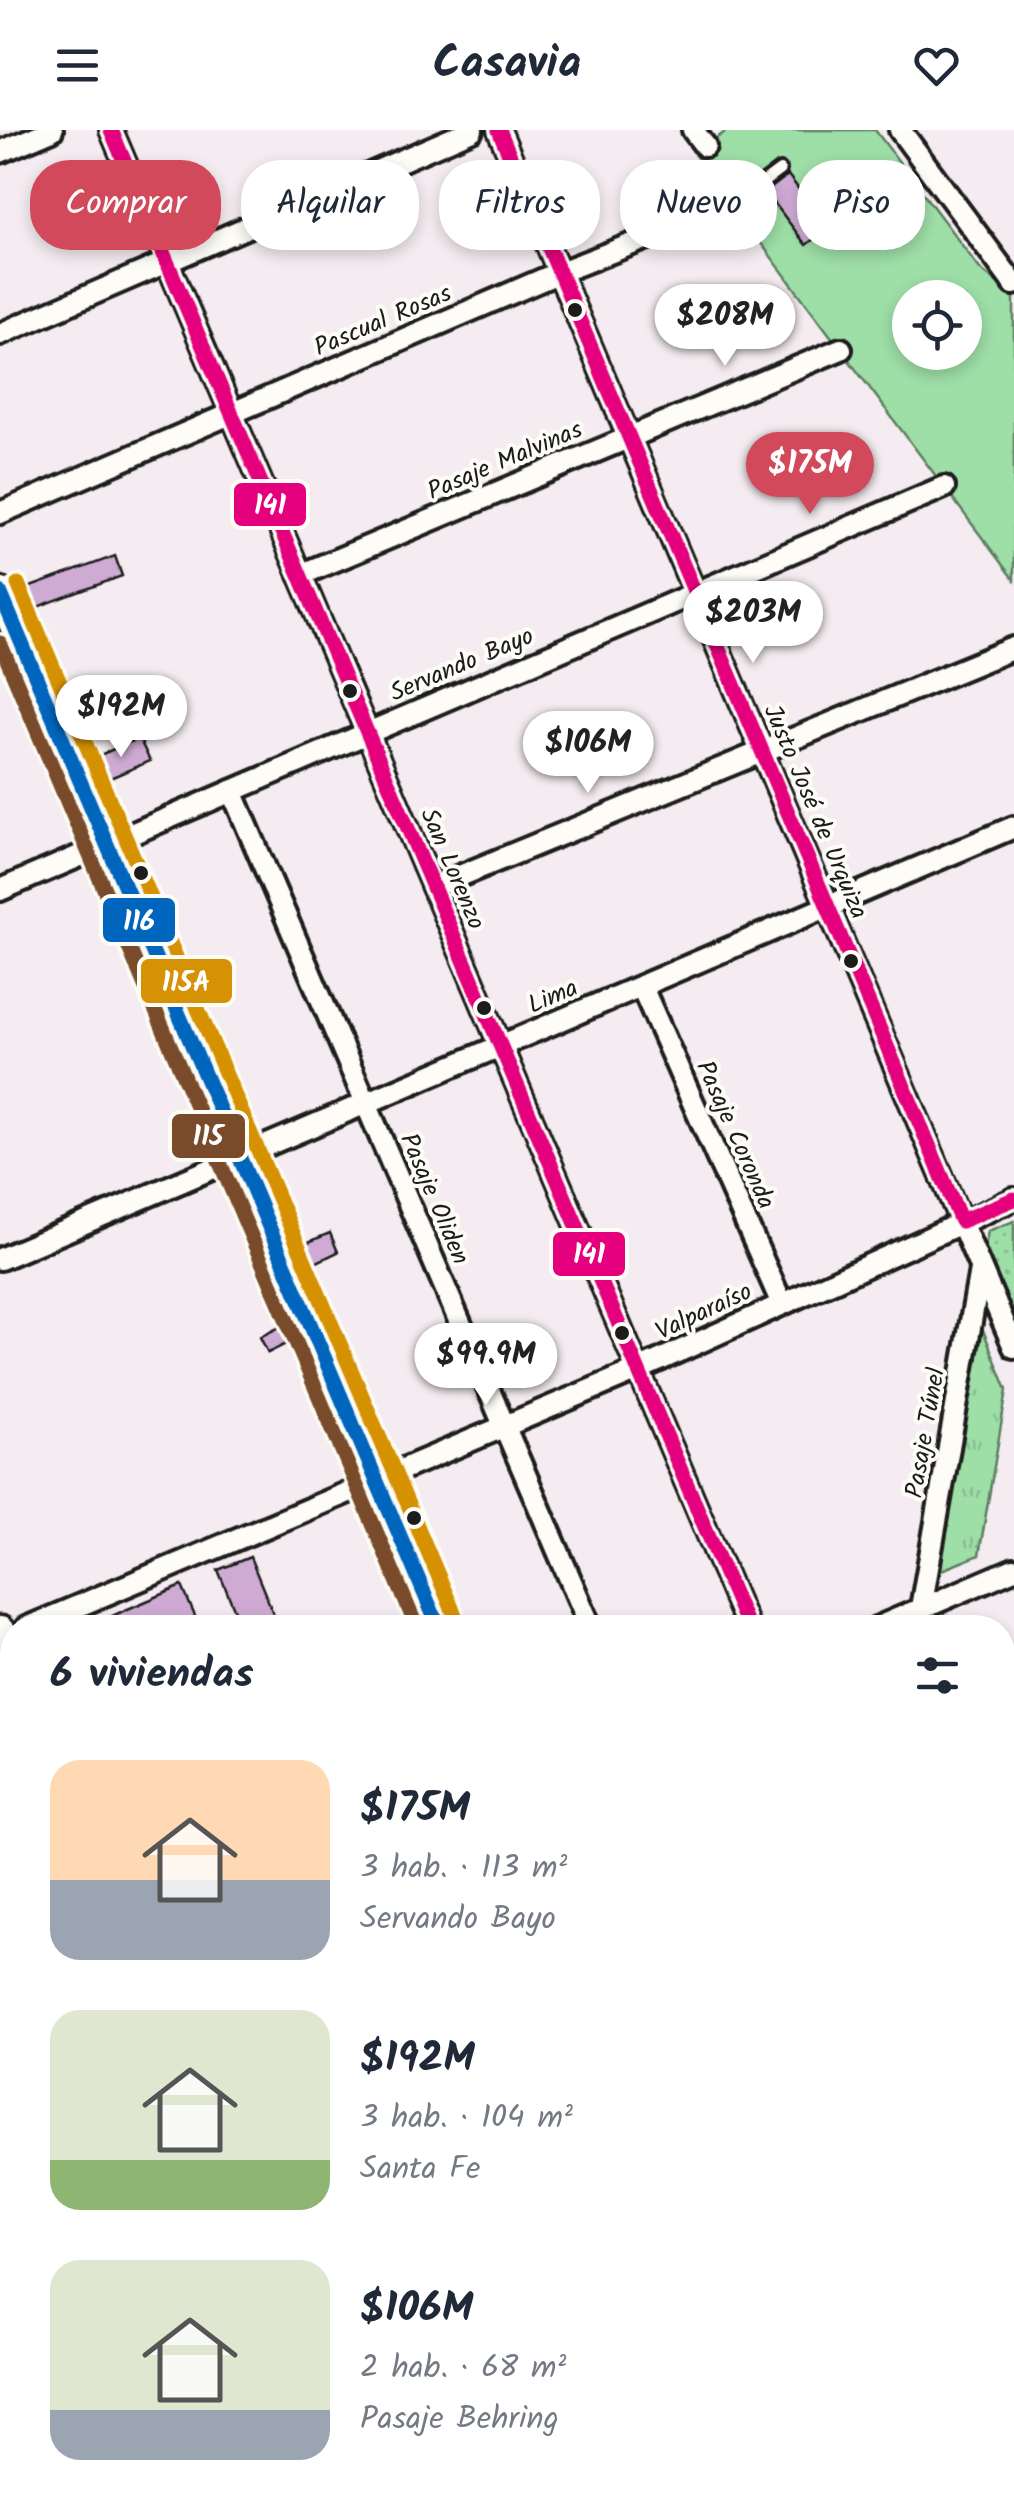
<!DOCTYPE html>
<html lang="es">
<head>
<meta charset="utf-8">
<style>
  :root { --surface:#fff; --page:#f6f6f7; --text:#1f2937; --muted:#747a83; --accent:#d1495b }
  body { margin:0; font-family:Kalam,sans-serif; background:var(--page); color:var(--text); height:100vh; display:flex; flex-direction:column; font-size:38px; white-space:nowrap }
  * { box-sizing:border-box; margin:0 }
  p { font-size:32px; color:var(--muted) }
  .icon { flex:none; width:55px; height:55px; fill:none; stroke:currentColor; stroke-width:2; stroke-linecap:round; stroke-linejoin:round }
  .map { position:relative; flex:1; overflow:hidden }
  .side { position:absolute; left:0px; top:1485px; width:1015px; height:890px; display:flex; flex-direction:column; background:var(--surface); border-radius:40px 40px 0 0; box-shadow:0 5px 15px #0003 }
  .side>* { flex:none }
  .hud { position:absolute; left:30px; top:30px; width:955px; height:90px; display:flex; gap:20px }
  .fabs { position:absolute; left:892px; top:150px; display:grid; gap:20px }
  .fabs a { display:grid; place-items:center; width:90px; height:90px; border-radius:50%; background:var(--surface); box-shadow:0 5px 15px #0003; font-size:50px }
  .price { position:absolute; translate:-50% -85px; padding:0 22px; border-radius:35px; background:#fff; color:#222; font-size:32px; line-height:65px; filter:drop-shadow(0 2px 5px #0008) }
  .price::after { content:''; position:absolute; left:50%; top:60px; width:30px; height:22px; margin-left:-15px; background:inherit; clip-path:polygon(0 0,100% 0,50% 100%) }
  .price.selected { background:var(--accent); color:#fff }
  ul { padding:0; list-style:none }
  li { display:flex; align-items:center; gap:30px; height:250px; padding:0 50px }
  li span { display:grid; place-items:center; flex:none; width:280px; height:200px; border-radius:30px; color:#555 }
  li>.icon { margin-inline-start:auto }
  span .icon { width:120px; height:120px; fill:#fffc; stroke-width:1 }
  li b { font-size:42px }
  h2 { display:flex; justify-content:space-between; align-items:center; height:120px; padding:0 50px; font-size:42px }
  .tag { padding:0 35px; border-radius:40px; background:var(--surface); box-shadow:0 5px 15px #0003; font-size:35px; line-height:90px }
  .tag.selected { background:var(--accent); color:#fff }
  header { display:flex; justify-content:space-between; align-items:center; height:130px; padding:0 50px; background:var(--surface); font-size:45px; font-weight:800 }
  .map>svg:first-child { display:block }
  .grass { fill:url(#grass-tufts); stroke:#5d7d62; stroke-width:2.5 }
  .park { fill:url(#park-dots); stroke:#5d7d62; stroke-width:2.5 }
  .pitch { fill:#9edea7; stroke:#5d7d62; stroke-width:2.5; fill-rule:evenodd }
  .building { fill:#cfabd4; stroke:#1c1c1c; stroke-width:2.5 }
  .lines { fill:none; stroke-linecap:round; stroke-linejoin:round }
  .service-casing { stroke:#1c1c1c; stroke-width:18 }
  .minor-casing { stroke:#1c1c1c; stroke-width:28 }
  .secondary-casing { stroke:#1c1c1c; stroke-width:35 }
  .primary-casing { stroke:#1c1c1c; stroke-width:40 }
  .service { stroke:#fdfcf7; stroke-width:10 }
  .minor { stroke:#fdfcf7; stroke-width:20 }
  .secondary { stroke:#fdfcf7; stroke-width:28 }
  .primary { stroke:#fdfcf7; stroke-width:32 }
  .bus-1-casing { stroke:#fdfcf7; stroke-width:22 }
  .bus-2-casing { stroke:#fdfcf7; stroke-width:22 }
  .bus-3-casing { stroke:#fdfcf7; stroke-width:22 }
  .bus-4-casing { stroke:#fdfcf7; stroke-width:22 }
  .bus-1 { stroke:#e5007d; stroke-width:15 }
  .bus-2 { stroke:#0065bd; stroke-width:15 }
  .bus-3 { stroke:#7a4b2a; stroke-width:15 }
  .bus-4 { stroke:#d69104; stroke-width:15 }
  .bus-dot { fill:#1c1c1c; stroke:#fdfcf7; stroke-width:4 }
  .labels { text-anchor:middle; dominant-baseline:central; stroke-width:8; stroke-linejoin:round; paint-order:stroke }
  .street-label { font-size:25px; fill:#1c1c1c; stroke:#fdfcf7 }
  .line-badge { stroke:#fdfcf7; stroke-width:4 }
  .badge-label { font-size:28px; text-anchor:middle; font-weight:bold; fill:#fff }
</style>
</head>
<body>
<header><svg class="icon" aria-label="menu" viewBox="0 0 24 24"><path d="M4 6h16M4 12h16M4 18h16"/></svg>Casavia<svg class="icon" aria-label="heart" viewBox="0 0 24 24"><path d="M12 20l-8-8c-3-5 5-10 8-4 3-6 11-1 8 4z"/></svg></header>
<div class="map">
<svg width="1014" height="2375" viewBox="0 0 1014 2375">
  <defs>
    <pattern id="grass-tufts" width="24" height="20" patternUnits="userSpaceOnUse" patternTransform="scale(2.5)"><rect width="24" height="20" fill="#9edea7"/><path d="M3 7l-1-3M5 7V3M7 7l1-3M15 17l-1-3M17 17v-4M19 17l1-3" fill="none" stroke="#88be8f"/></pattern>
    <pattern id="park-dots" width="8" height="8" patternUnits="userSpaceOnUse" patternTransform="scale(2.5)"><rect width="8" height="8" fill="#9edea7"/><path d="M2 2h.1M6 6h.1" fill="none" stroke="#88be8f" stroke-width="1.8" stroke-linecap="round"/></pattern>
  </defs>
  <rect width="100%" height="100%" fill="#f4ecf0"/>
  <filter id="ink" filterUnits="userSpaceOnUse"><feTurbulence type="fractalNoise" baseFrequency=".01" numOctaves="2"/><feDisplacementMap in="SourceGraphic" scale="20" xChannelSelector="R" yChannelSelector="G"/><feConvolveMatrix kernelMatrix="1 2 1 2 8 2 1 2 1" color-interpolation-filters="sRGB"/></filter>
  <g filter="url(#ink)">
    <!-- grass -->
    <path class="grass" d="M979,1190L1007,1260L979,1425L937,1442Z"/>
    <!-- park -->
    <path class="park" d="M1014,1091V1198L984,1122L988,1101Z"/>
    <!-- pitch -->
    <path class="pitch" d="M728,0H875L980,139L1014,166V450L694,24ZM910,168H965V222H910Z"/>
    <!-- building -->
    <g class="building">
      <path d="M788,45L828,98L806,115L766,62Z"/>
      <path d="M115,426L122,446L32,479L25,459Z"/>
      <path d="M139,608L150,631L103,651L93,628Z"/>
      <path d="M330,1103L338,1122L315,1133L306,1113Z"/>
      <path d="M286,1194L294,1210L268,1223L260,1207Z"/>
      <path d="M250,1427L279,1498H242L218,1440Z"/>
      <path d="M182,1456L200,1498H87L123,1481Z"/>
    </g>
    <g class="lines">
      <!-- service casing -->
      <g class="service-casing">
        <g id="service">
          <path d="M733,75L780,40"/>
          <path d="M619,2362L628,2375"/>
        </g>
      </g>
      <!-- minor casing -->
      <g class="minor-casing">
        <g id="minor">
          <path d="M111,0L748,1498"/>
          <path d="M499,0L1014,1217"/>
          <path d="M693,0L705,16"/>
          <path d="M900,0L1014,154"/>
          <path d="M0,22L52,0"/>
          <path d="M0,204L472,0"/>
          <path d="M0,383L560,142L733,75"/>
          <path d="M300,445L841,219"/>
          <path d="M232,661L591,1498"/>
          <path d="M433,757L1014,518"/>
          <path d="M0,760L944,357"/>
          <path d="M642,857L782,1174"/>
          <path d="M0,1129L1014,697"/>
          <path d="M921,1478L980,1140"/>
          <path d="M26,1498L638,1240L1014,1069"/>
          <path d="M876,1498L1014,1439"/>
          <path d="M0,1675L12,1692"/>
          <path d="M0,1871L12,1866"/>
          <path d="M0,2050L12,2044"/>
          <path d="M1002,2097L1014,2124"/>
          <path d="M1002,2197L1014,2192"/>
          <path d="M169,2375L198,2362"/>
          <path d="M580,2375L610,2362"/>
        </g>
      </g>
      <!-- secondary casing -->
      <g class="secondary-casing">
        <g id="secondary">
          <path d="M0,462L439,1498"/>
          <path d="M0,1501L12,1530"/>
          <path d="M370,2362L375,2375"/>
          <path d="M807,2362L812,2375"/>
        </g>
      </g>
      <!-- primary casing -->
      <g class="primary-casing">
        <g id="primary">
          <path d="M1002,1805L1014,1800"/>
          <path d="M1002,1837L1014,1832"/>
          <path d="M0,2223L12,2217"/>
          <path d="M0,2256L12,2250"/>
        </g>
      </g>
      <!-- service -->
      <use href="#service" class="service"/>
      <!-- minor -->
      <use href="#minor" class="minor"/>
      <!-- secondary -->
      <use href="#secondary" class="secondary"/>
      <!-- primary -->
      <use href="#primary" class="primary"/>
      <!-- bus-1 casing -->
      <g class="bus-1-casing">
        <g id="bus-1">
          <path d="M111,0L748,1498"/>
          <path d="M499,0L961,1091L1014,1069"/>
        </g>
      </g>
      <!-- bus-2 casing -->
      <g class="bus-2-casing">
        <path id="bus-2" d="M0,462L439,1498"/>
      </g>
      <!-- bus-3 casing -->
      <g class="bus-3-casing">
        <path id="bus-3" d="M0,513L417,1498"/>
      </g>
      <!-- bus-4 casing -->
      <g class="bus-4-casing">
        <path id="bus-4" d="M18,454L457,1490"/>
      </g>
      <!-- bus-1 -->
      <use href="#bus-1" class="bus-1"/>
      <!-- bus-2 -->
      <use href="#bus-2" class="bus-2"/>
      <!-- bus-3 -->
      <use href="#bus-3" class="bus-3"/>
      <!-- bus-4 -->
      <use href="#bus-4" class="bus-4"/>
    </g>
  </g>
  <!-- markers -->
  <g class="bus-dot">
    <circle cx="575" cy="180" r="9"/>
    <circle cx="350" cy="561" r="9"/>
    <circle cx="141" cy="743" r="9"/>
    <circle cx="851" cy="831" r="9"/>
    <circle cx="484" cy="878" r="9"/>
    <circle cx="622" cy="1203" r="9"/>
    <circle cx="414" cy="1388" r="9"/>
  </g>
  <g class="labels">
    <!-- street labels -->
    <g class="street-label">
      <text transform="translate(383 191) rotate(-23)">Pascual Rosas</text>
      <text transform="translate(505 331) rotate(-23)">Pasaje Malvinas</text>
      <text transform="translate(462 535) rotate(-23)">Servando Bayo</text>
      <text transform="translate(815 682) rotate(67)">Justo José de Urquiza</text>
      <text transform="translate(452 739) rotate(67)">San Lorenzo</text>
      <text transform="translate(553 867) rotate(-23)">Lima</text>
      <text transform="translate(735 1005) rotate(66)">Pasaje Coronda</text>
      <text transform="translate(434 1069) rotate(67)">Pasaje Oliden</text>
      <text transform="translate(704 1182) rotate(-25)">Valparaíso</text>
      <text transform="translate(926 1303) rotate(-80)">Pasaje Túnel</text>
    </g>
  </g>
  <g class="line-badge">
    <rect x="232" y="351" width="76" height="47" rx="10" fill="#e5007d"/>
    <rect x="101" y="766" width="76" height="48" rx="10" fill="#0065bd"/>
    <rect x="139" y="827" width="95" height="48" rx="10" fill="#d69104"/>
    <rect x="170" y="982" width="77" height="48" rx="10" fill="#7a4b2a"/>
    <rect x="551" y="1100" width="76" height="48" rx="10" fill="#e5007d"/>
  </g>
  <g class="badge-label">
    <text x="270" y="384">141</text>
    <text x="139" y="800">116</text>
    <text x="186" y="861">115A</text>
    <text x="208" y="1015">115</text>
    <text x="589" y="1133">141</text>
  </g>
</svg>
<div class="fabs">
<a><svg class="icon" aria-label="locate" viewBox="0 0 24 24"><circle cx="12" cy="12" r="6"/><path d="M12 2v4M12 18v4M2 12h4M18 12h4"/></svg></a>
</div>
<b class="price" style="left:725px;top:239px">$208M</b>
<b class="price selected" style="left:810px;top:387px">$175M</b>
<b class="price" style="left:753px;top:536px">$203M</b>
<b class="price" style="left:121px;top:630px">$192M</b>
<b class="price" style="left:588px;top:666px">$106M</b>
<b class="price" style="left:486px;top:1278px">$99.9M</b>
<div class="hud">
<a class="tag selected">Comprar</a>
<a class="tag">Alquilar</a>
<a class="tag">Filtros</a>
<a class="tag">Nuevo</a>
<a class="tag">Piso</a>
</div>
<section class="side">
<h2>6 viviendas<svg class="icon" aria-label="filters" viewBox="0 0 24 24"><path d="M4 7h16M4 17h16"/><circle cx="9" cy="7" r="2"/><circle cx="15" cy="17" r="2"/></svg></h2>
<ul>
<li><span style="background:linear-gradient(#ffd9b3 60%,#9aa5b1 0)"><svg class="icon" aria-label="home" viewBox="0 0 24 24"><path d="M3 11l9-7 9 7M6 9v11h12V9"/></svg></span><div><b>$175M</b><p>3 hab. · 113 m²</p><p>Servando Bayo</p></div></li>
<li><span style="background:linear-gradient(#dfe7d0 75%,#8fb573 0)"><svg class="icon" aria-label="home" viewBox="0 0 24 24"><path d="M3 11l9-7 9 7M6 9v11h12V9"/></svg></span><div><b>$192M</b><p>3 hab. · 104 m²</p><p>Santa Fe</p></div></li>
<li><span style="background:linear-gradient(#dfe7d0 75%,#9aa5b1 0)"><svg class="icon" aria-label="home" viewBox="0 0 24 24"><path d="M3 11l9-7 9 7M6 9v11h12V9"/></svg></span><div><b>$106M</b><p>2 hab. · 68 m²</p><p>Pasaje Behring</p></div></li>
</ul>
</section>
</div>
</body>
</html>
